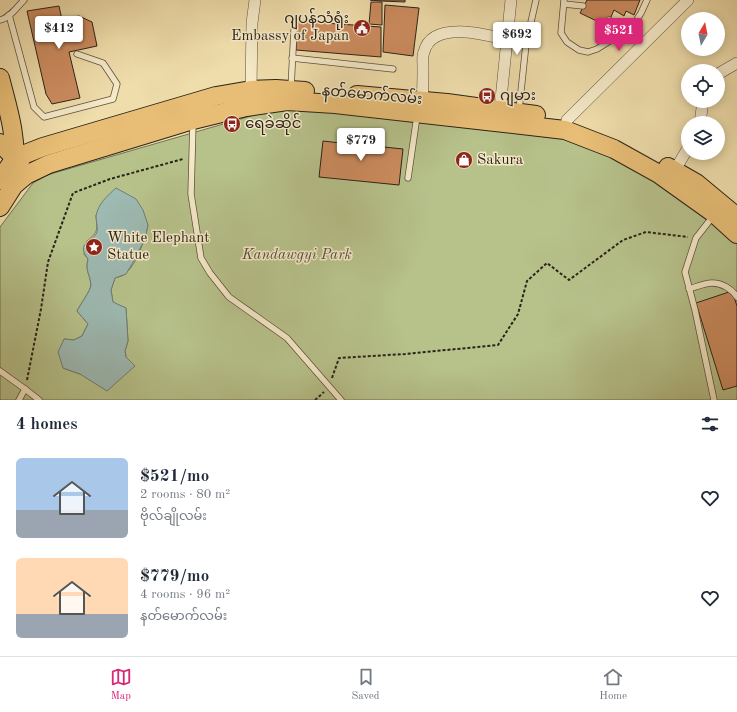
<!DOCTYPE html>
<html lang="en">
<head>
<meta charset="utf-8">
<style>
  :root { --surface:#fff; --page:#f6f6f7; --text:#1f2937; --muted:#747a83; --line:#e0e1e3; --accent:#db2777 }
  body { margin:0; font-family:"Old Standard TT","Noto Sans Myanmar",serif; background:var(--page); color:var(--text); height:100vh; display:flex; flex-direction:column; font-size:15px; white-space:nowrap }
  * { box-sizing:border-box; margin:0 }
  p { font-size:13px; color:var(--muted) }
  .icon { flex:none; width:22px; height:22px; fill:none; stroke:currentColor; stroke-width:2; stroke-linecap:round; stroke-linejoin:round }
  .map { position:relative; height:400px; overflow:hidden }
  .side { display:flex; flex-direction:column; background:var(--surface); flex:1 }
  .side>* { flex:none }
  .needle { width:26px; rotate:10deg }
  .buttons { position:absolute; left:681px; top:12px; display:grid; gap:8px }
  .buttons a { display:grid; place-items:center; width:44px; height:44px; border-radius:50%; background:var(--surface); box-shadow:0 2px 10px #0003; font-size:20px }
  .price { position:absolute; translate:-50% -34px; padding:0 9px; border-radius:4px; background:#fff; color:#222; font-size:13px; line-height:26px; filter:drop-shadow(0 1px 2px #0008) }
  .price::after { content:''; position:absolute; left:50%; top:24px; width:12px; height:9px; margin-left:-6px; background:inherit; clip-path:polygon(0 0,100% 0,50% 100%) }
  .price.on { background:var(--accent); color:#fff }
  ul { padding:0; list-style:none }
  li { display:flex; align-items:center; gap:12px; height:100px; padding:0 16px }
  li span { display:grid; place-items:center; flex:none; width:112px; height:80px; border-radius:6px; color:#555 }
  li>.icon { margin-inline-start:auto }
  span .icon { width:48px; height:48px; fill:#fffc; stroke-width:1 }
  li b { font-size:17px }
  h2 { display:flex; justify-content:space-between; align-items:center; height:48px; padding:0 16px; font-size:17px }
  .menu { display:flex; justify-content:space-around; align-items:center; height:56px; border-top:1px solid var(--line); background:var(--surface); font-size:11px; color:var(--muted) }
  .menu a { display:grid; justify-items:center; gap:2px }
  .menu .on { color:var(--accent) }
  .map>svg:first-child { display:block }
  .green { fill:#b7c28b; stroke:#717252; fill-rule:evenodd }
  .water { fill:#9dbab3; stroke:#6f7d75 }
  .building { fill:#cc8c5f; stroke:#2b2219 }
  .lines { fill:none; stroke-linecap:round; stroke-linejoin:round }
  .service-casing { stroke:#5c513e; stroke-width:7 }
  .minor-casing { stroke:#5c513e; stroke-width:12 }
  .primary-casing { stroke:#2b2219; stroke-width:20 }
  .path { stroke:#2b2219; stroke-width:2; stroke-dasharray:3 2; stroke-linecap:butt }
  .service { stroke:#f5e9c8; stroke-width:5.5 }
  .minor { stroke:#f5e9c8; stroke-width:11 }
  .primary { stroke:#e8be76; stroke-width:18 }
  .labels { text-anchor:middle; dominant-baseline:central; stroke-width:3; stroke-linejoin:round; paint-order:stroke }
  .poi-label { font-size:15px; fill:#2b2219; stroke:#f5e9c8; text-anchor:start }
  .street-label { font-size:15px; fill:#2b2219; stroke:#f5e9c8 }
  .park-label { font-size:15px; font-style:italic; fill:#55523b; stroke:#f5e9c8 }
</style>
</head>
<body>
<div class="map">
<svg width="737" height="400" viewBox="0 0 737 400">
  <rect width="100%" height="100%" fill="#efddab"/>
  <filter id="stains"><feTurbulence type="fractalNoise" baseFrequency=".005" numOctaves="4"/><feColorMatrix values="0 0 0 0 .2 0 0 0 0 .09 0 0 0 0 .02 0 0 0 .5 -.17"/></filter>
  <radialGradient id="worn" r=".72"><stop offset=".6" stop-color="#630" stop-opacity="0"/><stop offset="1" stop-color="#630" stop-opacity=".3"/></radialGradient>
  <!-- green -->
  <path class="green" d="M282,107L566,134L635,164L733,236L737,243V400H0V227L33,183L47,175ZM96,215L148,225C145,239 137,263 126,273C124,276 118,277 115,278L111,290L113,303L126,308L128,341L125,351L126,357L80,374L63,368L64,339L74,340L82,336L88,324L77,311C80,305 91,290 91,285C90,273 85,272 88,259L84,254L87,241C99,232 97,229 96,215Z"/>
  <!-- water -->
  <path class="water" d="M116,188L136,199L143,210L148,225L145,239L132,264L126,274L115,278L111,290L113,302L126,308L128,341L125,351L126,357L135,366L107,391L80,374L63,368L58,352L64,339L74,340L82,336L88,324L77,311C80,305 91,290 91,285C90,273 85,272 88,259C75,242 93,243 97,232C98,227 96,221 96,216C98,204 107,196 116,188Z"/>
  <!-- building -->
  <g class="building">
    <path d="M370,0H405V2L381,1Z"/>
    <path d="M587,0H640L634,15L626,11L624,16L614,10L607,26L580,13Z"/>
    <path d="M371,2H382V25L369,24Z"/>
    <path d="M385,5L419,8L413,56L383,52Z"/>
    <path d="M59,6L62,20L79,16L92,22L97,46L69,52L80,98L52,104L46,94L27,11Z"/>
    <path d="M297,21L381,27V57L296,50Z"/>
    <path d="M350,135L375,138L374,146L403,149L399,185L319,177L323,141L349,144Z"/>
    <path d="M732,291L737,306V386L723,390L696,303Z"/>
  </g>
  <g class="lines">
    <!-- service casing -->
    <g class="service-casing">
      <g id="service">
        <path d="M564,0L561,33L567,42L579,50L588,52L597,49L632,27L641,13L647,0"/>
        <path d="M564,4L583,6"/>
        <path d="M9,15L34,107L44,117L113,99L117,84L103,63L77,54"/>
        <path d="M0,20C10,18 17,7 24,0"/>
        <path d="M609,20L624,32"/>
        <path d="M292,58L393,69"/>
        <path d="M291,88L294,30"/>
        <path d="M519,110L526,44L536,0"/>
        <path d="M193,122L191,194L201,258L210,273L229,297L287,338L341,400"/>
        <path d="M408,178L417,116"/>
        <path d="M714,215L696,238L685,272L695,310L714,400"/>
        <path d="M689,289C696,287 705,283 712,283C722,283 732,289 737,297"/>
        <path d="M0,371L25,389L19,400"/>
        <path d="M25,389L39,400"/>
      </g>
    </g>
    <!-- minor casing -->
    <g class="minor-casing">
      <g id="minor">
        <path d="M718,74L737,63"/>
        <path d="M250,95L251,90L252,23L255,0"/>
        <path d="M422,101C423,89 423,78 423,67C423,62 422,56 424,52C432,20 485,34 507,40"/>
        <path d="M500,109L511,0"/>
        <path d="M700,123L703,101"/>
        <path d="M565,130L567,120L688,0"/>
        <path d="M672,175L688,148"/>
      </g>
    </g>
    <!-- primary casing -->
    <g class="primary-casing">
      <g id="primary">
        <path d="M0,78C8,109 17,136 14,168"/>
        <path d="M357,95L447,103L536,115"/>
        <path d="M0,143L15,158L21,159"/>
        <path d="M668,167L696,183L737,217"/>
        <path d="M0,180L15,158L43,147L216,96L251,90L276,89L305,91"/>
        <path d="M0,207L14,185L26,175L49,164L193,120L246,107L287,101L335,104L565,130L614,149L659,174L715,214L737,234"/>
      </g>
    </g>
    <!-- path -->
    <g class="path">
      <path d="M332,378L339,358L405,354L498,345L518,314L527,281L547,263L569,280L623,240L646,232L688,237"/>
      <path d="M27,380L41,309L48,262L73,193L110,179L183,159"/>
      <path d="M315,400L324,392"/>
    </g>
    <!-- service -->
    <use href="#service" class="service"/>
    <!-- minor -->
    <use href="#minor" class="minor"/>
    <!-- primary -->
    <use href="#primary" class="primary"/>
  </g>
  <!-- icons -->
  <defs>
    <g id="civic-disc" transform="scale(0.9)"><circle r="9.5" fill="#8f2418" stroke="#f5e9c8"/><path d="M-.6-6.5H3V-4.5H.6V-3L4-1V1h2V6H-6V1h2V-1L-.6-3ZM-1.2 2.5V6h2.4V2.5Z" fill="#fff"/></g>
    <g id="bus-disc" transform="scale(0.9)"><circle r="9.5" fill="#8f2418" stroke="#f5e9c8"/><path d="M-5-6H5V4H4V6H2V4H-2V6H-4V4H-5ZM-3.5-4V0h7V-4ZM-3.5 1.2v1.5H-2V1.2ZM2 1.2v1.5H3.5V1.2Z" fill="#fff"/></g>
    <g id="shop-disc" transform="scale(0.9)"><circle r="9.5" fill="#8f2418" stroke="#f5e9c8"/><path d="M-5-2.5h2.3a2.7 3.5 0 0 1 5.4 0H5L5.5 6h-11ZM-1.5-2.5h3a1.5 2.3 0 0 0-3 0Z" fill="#fff"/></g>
    <g id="sight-disc" transform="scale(0.9)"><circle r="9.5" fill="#8f2418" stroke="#f5e9c8"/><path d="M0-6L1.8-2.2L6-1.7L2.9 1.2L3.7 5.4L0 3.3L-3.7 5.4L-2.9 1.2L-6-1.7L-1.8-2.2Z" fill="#fff"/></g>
  </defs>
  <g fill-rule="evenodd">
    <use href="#civic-disc" x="362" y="28"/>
    <use href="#bus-disc" x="487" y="96"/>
    <use href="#bus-disc" x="232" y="124"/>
    <use href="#shop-disc" x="464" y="160"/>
    <use href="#sight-disc" x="94" y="247"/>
  </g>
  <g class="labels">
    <!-- poi labels -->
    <g class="poi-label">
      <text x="349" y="19" text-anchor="end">ဂျပန်သံရုံး<tspan x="349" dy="17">Embassy of Japan</tspan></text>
      <text x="500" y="96">ဂျမား</text>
      <text x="245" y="124">ရေခဲဆိုင်</text>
      <text x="477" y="160">Sakura</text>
      <text x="107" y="238">White Elephant<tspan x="107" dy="17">Statue</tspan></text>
    </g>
    <!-- street labels -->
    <g class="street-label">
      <text transform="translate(372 96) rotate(5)">နတ်မောက်လမ်း</text>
    </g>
    <!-- park labels -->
    <g class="park-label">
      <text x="297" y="255">Kandawgyi Park</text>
    </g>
  </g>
  <rect width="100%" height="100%" filter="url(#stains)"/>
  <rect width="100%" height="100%" fill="url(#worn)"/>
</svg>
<div class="buttons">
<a><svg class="needle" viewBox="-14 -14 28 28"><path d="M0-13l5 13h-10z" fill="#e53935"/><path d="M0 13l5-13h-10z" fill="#747a83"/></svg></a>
<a><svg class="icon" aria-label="locate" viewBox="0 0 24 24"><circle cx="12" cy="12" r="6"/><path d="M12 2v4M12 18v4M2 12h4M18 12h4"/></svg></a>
<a><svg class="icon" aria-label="layers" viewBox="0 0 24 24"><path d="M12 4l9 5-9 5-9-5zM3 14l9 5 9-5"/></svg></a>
</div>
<b class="price" style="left:59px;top:50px">$412</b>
<b class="price on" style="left:619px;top:52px">$521</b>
<b class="price" style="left:517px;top:56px">$692</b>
<b class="price" style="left:361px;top:162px">$779</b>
</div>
<section class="side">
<h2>4 homes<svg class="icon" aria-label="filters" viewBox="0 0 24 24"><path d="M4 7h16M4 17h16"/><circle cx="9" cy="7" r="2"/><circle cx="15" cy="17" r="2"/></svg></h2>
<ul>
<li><span style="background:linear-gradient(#a9c7e8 65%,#9aa5b1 0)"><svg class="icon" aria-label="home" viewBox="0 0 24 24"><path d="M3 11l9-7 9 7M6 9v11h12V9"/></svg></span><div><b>$521/mo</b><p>2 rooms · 80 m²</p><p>ဗိုလ်ချိုလမ်း</p></div><svg class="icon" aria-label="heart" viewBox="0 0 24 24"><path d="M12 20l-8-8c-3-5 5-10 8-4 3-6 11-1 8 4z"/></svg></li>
<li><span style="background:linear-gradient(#ffd9b3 70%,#9aa5b1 0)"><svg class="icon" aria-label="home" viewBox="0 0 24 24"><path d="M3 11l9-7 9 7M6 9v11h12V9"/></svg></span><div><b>$779/mo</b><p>4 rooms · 96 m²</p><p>နတ်မောက်လမ်း</p></div><svg class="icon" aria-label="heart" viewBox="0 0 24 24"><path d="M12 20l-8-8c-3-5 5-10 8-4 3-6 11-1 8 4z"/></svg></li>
</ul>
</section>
<nav class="menu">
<a class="on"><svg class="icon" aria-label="map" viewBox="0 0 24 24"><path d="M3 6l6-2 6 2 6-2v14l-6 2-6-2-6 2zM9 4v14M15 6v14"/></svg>Map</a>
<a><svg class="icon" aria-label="saved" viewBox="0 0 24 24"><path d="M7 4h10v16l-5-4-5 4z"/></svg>Saved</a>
<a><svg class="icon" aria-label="home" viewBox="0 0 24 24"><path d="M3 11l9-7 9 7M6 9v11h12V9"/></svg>Home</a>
</nav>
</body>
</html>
